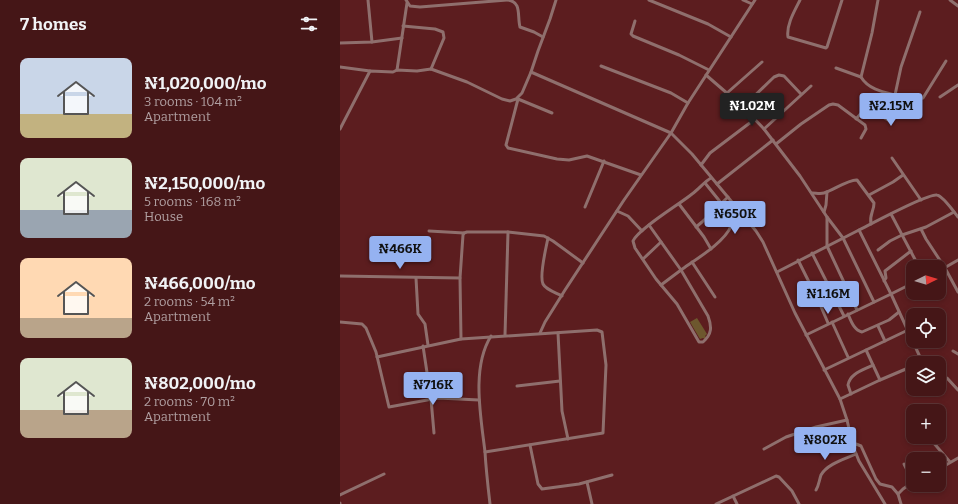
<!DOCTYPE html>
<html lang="en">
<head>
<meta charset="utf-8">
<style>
  :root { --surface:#451617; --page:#4c1f20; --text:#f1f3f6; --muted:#b09fa1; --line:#5d3536; --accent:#95b2f1 }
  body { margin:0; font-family:Bitter,serif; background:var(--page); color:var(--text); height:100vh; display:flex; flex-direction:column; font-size:15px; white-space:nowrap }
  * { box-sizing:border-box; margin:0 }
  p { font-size:13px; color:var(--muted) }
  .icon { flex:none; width:22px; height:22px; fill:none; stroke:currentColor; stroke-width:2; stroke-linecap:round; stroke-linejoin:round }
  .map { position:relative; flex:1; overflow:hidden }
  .side { display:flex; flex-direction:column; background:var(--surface); width:340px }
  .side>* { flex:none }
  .needle { width:26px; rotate:85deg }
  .tools { position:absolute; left:566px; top:260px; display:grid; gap:8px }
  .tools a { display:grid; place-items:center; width:40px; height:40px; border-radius:8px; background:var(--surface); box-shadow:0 2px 6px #0003,0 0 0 1px var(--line); font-size:20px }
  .price { position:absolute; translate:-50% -34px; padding:0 9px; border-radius:4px; background:var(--accent); color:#111; font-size:13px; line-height:26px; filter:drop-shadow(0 1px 2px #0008) }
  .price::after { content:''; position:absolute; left:50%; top:24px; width:12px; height:9px; margin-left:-6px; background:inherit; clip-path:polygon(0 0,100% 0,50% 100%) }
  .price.selected { background:#222; color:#fff }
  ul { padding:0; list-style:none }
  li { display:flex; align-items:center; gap:12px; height:100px; padding:0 20px }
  li span { display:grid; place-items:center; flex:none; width:112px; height:80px; border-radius:8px; color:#555 }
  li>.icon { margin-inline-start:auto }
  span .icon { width:48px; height:48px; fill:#fffc; stroke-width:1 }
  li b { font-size:17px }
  h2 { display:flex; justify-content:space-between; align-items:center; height:48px; padding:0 20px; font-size:17px }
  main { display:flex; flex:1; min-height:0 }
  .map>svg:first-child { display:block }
  .green { fill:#6d572e }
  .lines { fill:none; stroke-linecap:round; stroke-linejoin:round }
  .street { stroke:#8f6f6d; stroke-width:3 }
</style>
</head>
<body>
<main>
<section class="side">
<h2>7 homes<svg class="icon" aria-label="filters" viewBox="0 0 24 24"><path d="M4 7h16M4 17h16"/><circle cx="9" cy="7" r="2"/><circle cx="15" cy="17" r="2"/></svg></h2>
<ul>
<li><span style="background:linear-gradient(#c9d6e8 70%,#c2b280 0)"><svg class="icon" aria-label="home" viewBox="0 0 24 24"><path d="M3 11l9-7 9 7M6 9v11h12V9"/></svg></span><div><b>₦1,020,000/mo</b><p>3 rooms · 104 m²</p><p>Apartment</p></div></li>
<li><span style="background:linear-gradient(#dfe7d0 65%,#9aa5b1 0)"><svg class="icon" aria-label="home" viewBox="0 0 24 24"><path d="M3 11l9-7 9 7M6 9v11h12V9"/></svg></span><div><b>₦2,150,000/mo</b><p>5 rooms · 168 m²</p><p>House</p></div></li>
<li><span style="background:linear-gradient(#ffd9b3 75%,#b9a48a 0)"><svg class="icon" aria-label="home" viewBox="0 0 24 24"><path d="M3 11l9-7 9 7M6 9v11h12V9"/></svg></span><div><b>₦466,000/mo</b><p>2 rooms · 54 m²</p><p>Apartment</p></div></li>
<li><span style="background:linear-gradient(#dfe7d0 65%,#b9a48a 0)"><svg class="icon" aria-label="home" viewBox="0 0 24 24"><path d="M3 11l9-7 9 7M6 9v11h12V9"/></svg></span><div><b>₦802,000/mo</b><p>2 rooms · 70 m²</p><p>Apartment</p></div></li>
</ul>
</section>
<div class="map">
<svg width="618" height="504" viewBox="0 0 618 504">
  <rect width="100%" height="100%" fill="#5c1d1f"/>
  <!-- green -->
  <path class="green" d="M357,318L367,334L365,336L366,337L365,339L363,338L360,339L350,322Z"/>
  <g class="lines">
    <!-- street -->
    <g class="street">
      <path d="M28,0L32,42"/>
      <path d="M66,0L70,6L80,7L167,0"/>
      <path d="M168,0C182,2 177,16 180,27L194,32L203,37"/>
      <path d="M309,0L368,24L391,37"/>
      <path d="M403,0L412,4"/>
      <path d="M460,0C455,10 446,25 448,37L486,48L487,47L502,0"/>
      <path d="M610,0L618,6"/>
      <path d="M295,21L291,34L293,36L339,55L369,70"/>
      <path d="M63,26L95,29L103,32L104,38L91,69"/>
      <path d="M0,43L32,42L62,38"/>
      <path d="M261,66L331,93L348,103"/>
      <path d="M0,67L30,71"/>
      <path d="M496,68L521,77L532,33L538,0"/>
      <path d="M57,70L67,3"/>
      <path d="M191,72L331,133L352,154L416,231L423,242L455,313L500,399L507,420L513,446L519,461L545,504"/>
      <path d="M366,75L403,107L424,129L460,176L487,217L503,238L534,302"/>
      <path d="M521,77C528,89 543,92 555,95L561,67L580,12"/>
      <path d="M387,93L422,62"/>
      <path d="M600,97L618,85"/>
      <path d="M178,99L166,145L168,148L217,159L229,160L247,156L301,175"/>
      <path d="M178,99L212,113"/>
      <path d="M403,107L434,77L439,75L444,76L461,94"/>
      <path d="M516,119L524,110L529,109L548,120L549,119L555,102V95L576,99L583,98L606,61"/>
      <path d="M0,129L30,71L53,72L57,70L77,71L91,69L127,82L162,99L170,101L176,99L182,93L191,72L198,51L210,19L216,0"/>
      <path d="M424,129L471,86"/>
      <path d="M436,144L461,124L489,105L493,104L498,105L525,125L526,129L521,138"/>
      <path d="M552,158L581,200"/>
      <path d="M361,165L370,153L415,119"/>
      <path d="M371,178C364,182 359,189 352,194C340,204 298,229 293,241L295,248L316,279L337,304L359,342H363C372,334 372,327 368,316L341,270C355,260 385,242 391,226C393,222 391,218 390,214L396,207"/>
      <path d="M365,183L390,214"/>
      <path d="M377,184L433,140"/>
      <path d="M472,193C476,193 480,194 484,193C492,191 509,179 517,180L534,203C534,212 529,214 531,224"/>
      <path d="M529,195L553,182L563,175"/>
      <path d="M339,204L364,237L371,249"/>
      <path d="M245,207L264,161"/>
      <path d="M277,211L288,216L302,231"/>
      <path d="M484,212L486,205L487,192"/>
      <path d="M551,214L579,267"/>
      <path d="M487,217V246L517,310"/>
      <path d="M309,225L341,270L321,285"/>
      <path d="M356,227L362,222L388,197"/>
      <path d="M581,229L586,239L605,268L618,292"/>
      <path d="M519,230C531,224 588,193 597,195C603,196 614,212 618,217"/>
      <path d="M89,231L124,233L127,232H168L204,236L213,241L243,263"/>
      <path d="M208,238C206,248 199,276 203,284C206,290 217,293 222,296"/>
      <path d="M538,250L550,241L562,235L586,227L614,212"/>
      <path d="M472,253L504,316"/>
      <path d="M303,259L321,242"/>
      <path d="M458,260L479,302L488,323"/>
      <path d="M352,262L375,297"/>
      <path d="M599,271L618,260"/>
      <path d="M437,272L519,230L551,294L466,335"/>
      <path d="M0,276L120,278"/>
      <path d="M76,278L78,314L85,324L88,345"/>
      <path d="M544,281L546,278L545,271L571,251"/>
      <path d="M573,283L551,294L580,357V360L579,363"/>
      <path d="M508,314C511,321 514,330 522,332L549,320L559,312"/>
      <path d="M0,322L22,324L26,328L36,352L49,407L98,398L139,400"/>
      <path d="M492,322L508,357"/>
      <path d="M538,326L545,341"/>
      <path d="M200,333L205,322L225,290L284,200L331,133L348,103L415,0"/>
      <path d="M218,333L222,411L228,439"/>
      <path d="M165,335L168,232"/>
      <path d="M121,339L120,278L123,235L124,233"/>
      <path d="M83,346L91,399L94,433"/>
      <path d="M526,350L540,380"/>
      <path d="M613,351L618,354"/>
      <path d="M37,357L121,339L257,330L262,332L266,365L263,433L145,452"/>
      <path d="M484,370L568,330"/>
      <path d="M599,381L603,378H607L618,390"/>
      <path d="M177,386L220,381"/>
      <path d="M511,394L508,385C510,373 524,370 533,365"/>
      <path d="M500,399L540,380L573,366"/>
      <path d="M592,437V441L610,462"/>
      <path d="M190,445L198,484L202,489L239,484L272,475"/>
      <path d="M513,446L516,444L521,446L536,479L540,484L552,487L558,494L561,504"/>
      <path d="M424,449L446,437L476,427L507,420"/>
      <path d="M564,464L567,470L573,472"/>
      <path d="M599,469L618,458"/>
      <path d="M247,482L252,504"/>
      <path d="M476,490C479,485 479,481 481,475C487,464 505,459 516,454"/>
      <path d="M558,494L563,489L573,482"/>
      <path d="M0,495L44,474"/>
      <path d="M393,496L397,504"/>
      <path d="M0,503V504"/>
      <path d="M150,504C148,487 146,469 145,452C141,417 131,368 151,336"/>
      <path d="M376,504L436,476L439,477L452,491L459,504"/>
    </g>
  </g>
</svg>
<div class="tools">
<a><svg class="needle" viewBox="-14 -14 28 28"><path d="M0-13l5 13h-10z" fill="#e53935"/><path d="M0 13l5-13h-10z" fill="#b09fa1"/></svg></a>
<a><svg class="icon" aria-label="locate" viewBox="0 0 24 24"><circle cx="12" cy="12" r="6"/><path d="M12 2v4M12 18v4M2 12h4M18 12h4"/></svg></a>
<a><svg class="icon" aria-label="layers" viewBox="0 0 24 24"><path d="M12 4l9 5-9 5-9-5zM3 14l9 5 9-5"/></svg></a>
<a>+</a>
<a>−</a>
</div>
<b class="price selected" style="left:412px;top:127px">₦1.02M</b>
<b class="price" style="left:551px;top:127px">₦2.15M</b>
<b class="price" style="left:395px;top:235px">₦650K</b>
<b class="price" style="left:60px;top:270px">₦466K</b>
<b class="price" style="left:488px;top:315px">₦1.16M</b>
<b class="price" style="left:93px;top:406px">₦716K</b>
<b class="price" style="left:485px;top:461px">₦802K</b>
</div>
</main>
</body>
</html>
